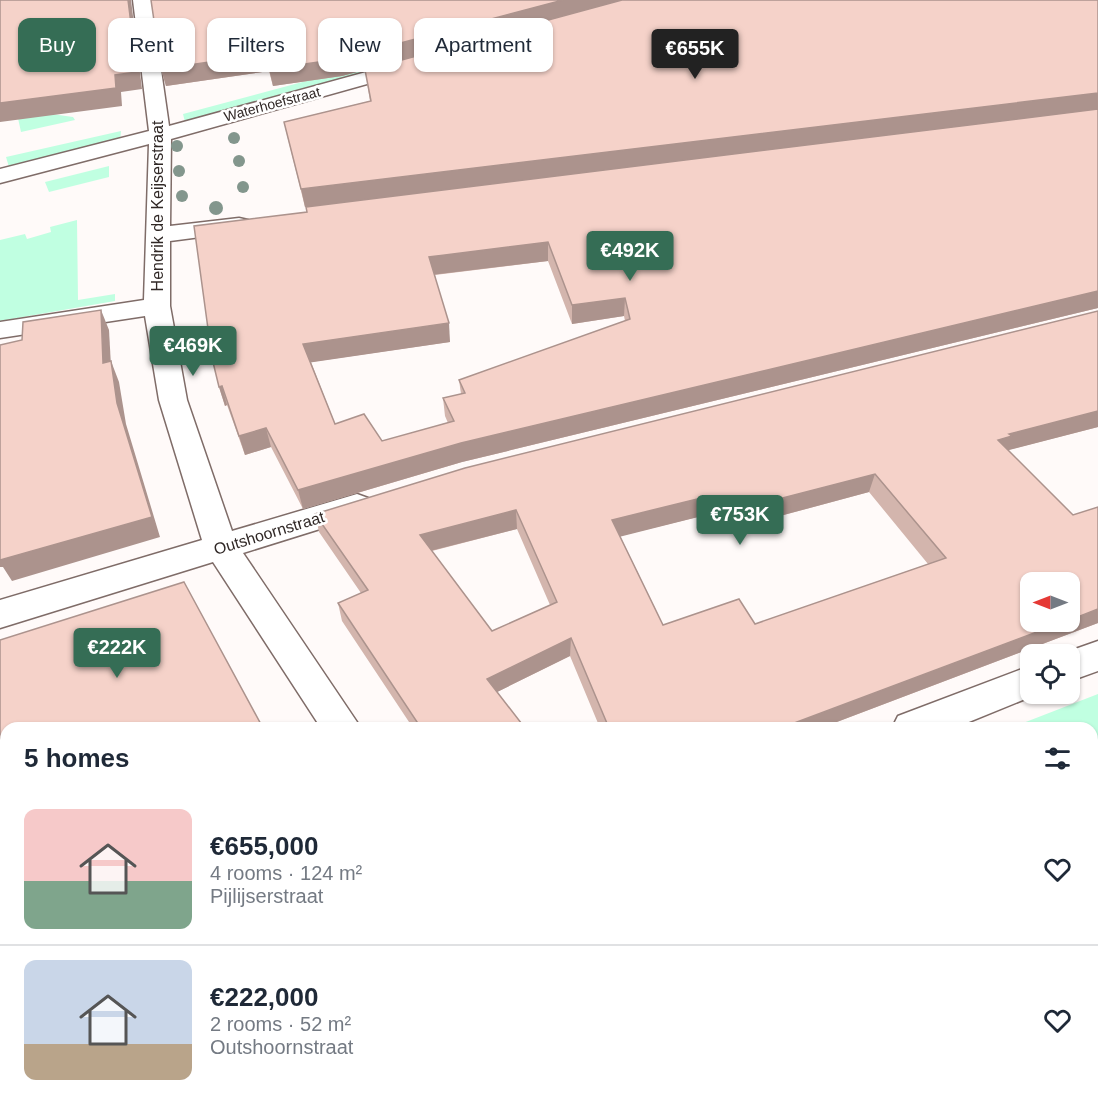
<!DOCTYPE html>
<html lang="en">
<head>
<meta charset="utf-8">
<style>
  :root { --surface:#fff; --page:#f6f6f7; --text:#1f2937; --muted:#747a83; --line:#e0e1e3; --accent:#356d55 }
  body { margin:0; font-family:Arial,sans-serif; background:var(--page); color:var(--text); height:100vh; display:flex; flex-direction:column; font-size:22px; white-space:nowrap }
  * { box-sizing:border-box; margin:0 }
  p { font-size:20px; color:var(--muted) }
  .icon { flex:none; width:33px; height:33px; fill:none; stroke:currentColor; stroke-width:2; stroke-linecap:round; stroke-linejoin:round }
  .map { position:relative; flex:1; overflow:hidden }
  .side { position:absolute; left:0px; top:722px; width:1098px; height:386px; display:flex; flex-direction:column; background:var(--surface); border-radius:18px 18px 0 0; box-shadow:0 2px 4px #0004 }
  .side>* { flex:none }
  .guide { position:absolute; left:18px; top:18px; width:600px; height:54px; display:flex; gap:12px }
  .needle { width:39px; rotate:270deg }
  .buttons { position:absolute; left:1020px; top:572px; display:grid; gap:12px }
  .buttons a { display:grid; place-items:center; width:60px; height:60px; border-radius:12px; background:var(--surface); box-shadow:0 2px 4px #0004; font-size:30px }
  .price { position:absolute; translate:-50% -51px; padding:0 14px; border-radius:6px; background:var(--accent); color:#fff; font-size:20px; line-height:39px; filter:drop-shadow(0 2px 3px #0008) }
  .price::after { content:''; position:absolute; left:50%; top:36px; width:18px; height:14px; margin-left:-9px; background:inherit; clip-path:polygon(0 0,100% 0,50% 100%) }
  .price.active { background:#222; color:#fff }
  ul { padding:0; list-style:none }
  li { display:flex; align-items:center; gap:18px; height:150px; padding:0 24px }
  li+li { border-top:2px solid var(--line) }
  li span { display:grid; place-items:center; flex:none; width:168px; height:120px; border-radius:12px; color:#555 }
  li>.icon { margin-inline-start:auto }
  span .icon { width:72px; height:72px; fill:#fffc; stroke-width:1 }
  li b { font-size:26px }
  h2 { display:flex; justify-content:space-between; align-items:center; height:72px; padding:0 24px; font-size:26px }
  .chip { padding:0 21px; border-radius:12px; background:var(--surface); box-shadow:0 2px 4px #0004; font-size:21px; line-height:54px }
  .chip.active { background:var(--accent); color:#fff }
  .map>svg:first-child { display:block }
  .green { fill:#c0ffe1 }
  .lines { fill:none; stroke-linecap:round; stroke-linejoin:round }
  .street-casing { stroke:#7f6c68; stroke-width:3 }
  .street { fill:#fff; fill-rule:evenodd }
  .tree { fill:#83968d }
  .wall { fill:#d3b5ad; fill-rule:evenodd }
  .shaded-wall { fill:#ac938d }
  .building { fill:#f5d2c9; stroke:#ac938d; stroke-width:1.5; fill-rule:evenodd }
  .labels { text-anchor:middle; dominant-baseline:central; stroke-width:5; stroke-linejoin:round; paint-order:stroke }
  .far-street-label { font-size:14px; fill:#302826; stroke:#fff }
  .street-label { font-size:16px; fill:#302826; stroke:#fff }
</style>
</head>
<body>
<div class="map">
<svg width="1098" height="1106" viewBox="0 0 1098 1106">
  <rect width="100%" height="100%" fill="#fffaf9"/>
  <!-- green -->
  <g class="green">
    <path d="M507,27L524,29L185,122L183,114Z"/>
    <path d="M16,109L73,117L75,120L21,132Z"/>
    <path d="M121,131L120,141L9,167L6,157Z"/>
    <path d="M109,166V177L49,192L45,182Z"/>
    <path d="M77,220L78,300L115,294V301L0,321V240L25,234L27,239L51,232L50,227Z"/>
    <path d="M1098,694V826L1092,828V728L1013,727Z"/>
    <path d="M23,1101H482L483,1104L478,1106H7Z"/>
  </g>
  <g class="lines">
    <!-- street casing -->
    <g class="street-casing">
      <g id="street">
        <path d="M133,0H151L169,126L410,60L417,62L420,66L417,70L171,139L170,226L239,218L248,220L251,225L248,230L239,232L170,241V306L187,400L232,531L357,494L368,498L373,506L368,514L243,553L361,728H321L213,562L0,628V600L202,540L159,400L145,316L0,338V322L144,300L149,144L0,183V169L149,131Z"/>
        <path d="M1098,641V671L1070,681V654H1061Z"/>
        <path d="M1030,666V693H1040L954,728H892L898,716Z"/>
        <path d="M1098,855V896L1092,898V857Z"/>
        <path d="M6,1036V1082L0,1084V1038Z"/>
        <path d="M562,1101H620L618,1106H560Z"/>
      </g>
    </g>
    <!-- street -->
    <use href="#street" class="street"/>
  </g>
  <!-- trees -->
  <g class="tree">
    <circle cx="234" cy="138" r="6"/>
    <circle cx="177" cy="146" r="6"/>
    <circle cx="239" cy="161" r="6"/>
    <circle cx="179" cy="171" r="6"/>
    <circle cx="243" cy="187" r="6"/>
    <circle cx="182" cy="196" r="6"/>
    <circle cx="216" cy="208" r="7"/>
  </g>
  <!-- wall -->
  <g class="wall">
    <path d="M151,0H1098V308L462,462L303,509L271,447L245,455L227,405L225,406L219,387L307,212L558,176L305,207L288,139L284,122L370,101L365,70L342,76L273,86L269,71L166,86L161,69ZM548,261L572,324L624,316L625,321L459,380L461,394L443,398L445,416L448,423L382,441L335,424L311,362L450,342L435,275Z"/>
    <path d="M1098,311V427L1008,450L1073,515L1098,507V623L821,728H600L570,656L497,692L525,728H413L342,621L338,603L361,593L319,532L315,514ZM869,492L928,564L755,624L663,625L620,536L706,515L717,533ZM517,529L550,605L492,631L432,551Z"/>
    <path d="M1098,1017V1042L1092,1045V1023Z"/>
  </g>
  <!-- shaded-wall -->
  <g class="shaded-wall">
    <path d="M128,0H131L142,89L121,92L122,106L0,122V103L115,75Z"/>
    <path d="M563,0H622L342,76L273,86L269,69Z"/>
    <path d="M265,54L269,71L166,86L161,69Z"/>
    <path d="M1098,93V110L305,207L301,189Z"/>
    <path d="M548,242V261L431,275L429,257Z"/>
    <path d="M1098,291V308L462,462L303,509L298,490L461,443Z"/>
    <path d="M625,298L624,316L572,324V305Z"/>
    <path d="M101,310L109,330L112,384L103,363Z"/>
    <path d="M449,323L450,342L307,363L303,344Z"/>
    <path d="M111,361L119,382L126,424L160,537L12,581L3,567H0V549L117,403Z"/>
    <path d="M222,386L227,405L225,406L219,387Z"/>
    <path d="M1098,411V427L1005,451L998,440L1009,434Z"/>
    <path d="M266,428L271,447L245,455L239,436Z"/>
    <path d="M875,474L869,492L717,533L720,514Z"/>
    <path d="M709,496L706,515L611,539L612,520Z"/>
    <path d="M516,510L517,529L422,553L420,535Z"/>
    <path d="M1098,609V623L821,728H781L1066,621H1070V620Z"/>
    <path d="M571,638L570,656L489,696L487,679Z"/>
    <path d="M6,961V978L0,980V963Z"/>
    <path d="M1098,986V993L1092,995V989Z"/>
    <path d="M1098,1037V1042L1092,1045V1041Z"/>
    <path d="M859,1101H874L863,1106H852L855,1103Z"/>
  </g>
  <!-- building -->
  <g class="building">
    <path d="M0,0H128L137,72L115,75L116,88L0,103Z"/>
    <path d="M151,0H563L340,59L269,69L265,54L161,69Z"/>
    <path d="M622,0H1098V93L301,189L284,122L371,101L365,70Z"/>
    <path d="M1098,109V291L461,443L298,490L266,428L239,436L222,386L219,387L212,358L194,226L307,212L306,207ZM548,242L572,305L625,298L630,319L459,380L465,393L443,398L454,421L382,441L364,414L335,424L303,344L449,323L429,257Z"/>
    <path d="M101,310L103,363L111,361L117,403L152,517L0,560V345L22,340L23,322Z"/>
    <path d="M1098,311V411L1009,434L1012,436L998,440L1073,515L1098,507V609L1070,620V582H1030V621H1066L781,728H609L571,638L487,679L525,728H421L338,603L368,590L315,514L465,468ZM875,474L946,558L755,624L739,599L663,625L612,520L709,496L720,514ZM516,510L557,602L492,631L420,535Z"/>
    <path d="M184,582L263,728H6V961L0,963V640Z"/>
    <path d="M1098,912V986L1092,989V914Z"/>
    <path d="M1098,1019V1037L1096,1038L1092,1033V1025Z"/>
    <path d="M714,1101H859L855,1103L857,1106H709Z"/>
    <path d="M1081,1101H1088L1091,1106H1075Z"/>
  </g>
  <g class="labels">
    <!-- far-street labels -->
    <g class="far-street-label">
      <text transform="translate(272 104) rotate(-15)">Waterhoefstraat</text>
    </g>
    <!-- street labels -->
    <g class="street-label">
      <text transform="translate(157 206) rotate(-90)">Hendrik de Keijserstraat</text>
      <text transform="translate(269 533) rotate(-17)">Outshoornstraat</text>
    </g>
  </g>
</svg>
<div class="buttons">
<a><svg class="needle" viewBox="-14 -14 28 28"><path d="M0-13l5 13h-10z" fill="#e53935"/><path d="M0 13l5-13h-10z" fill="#747a83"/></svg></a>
<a><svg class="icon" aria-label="locate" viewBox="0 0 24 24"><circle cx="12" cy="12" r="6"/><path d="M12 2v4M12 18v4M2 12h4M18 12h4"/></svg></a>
</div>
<b class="price active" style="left:695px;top:80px">€655K</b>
<b class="price" style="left:630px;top:282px">€492K</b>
<b class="price" style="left:193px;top:377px">€469K</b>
<b class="price" style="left:740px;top:546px">€753K</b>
<b class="price" style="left:117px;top:679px">€222K</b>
<div class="guide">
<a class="chip active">Buy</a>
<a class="chip">Rent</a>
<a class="chip">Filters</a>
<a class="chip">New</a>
<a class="chip">Apartment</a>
</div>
<section class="side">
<h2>5 homes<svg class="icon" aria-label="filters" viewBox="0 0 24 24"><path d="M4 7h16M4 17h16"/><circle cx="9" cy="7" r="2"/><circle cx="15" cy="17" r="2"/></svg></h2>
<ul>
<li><span style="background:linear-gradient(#f6c9c9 60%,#7fa58c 0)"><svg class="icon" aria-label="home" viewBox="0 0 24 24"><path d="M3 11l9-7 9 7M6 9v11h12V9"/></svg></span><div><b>€655,000</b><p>4 rooms · 124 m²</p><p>Pijlijserstraat</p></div><svg class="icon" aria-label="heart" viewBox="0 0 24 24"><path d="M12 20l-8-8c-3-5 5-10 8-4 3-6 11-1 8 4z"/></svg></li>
<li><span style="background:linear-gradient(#c9d6e8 70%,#b9a48a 0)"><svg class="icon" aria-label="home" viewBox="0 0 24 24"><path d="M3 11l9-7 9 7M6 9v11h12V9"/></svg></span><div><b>€222,000</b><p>2 rooms · 52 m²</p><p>Outshoornstraat</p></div><svg class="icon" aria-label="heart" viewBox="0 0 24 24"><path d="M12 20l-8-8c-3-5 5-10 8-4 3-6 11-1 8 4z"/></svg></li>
</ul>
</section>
</div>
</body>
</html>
